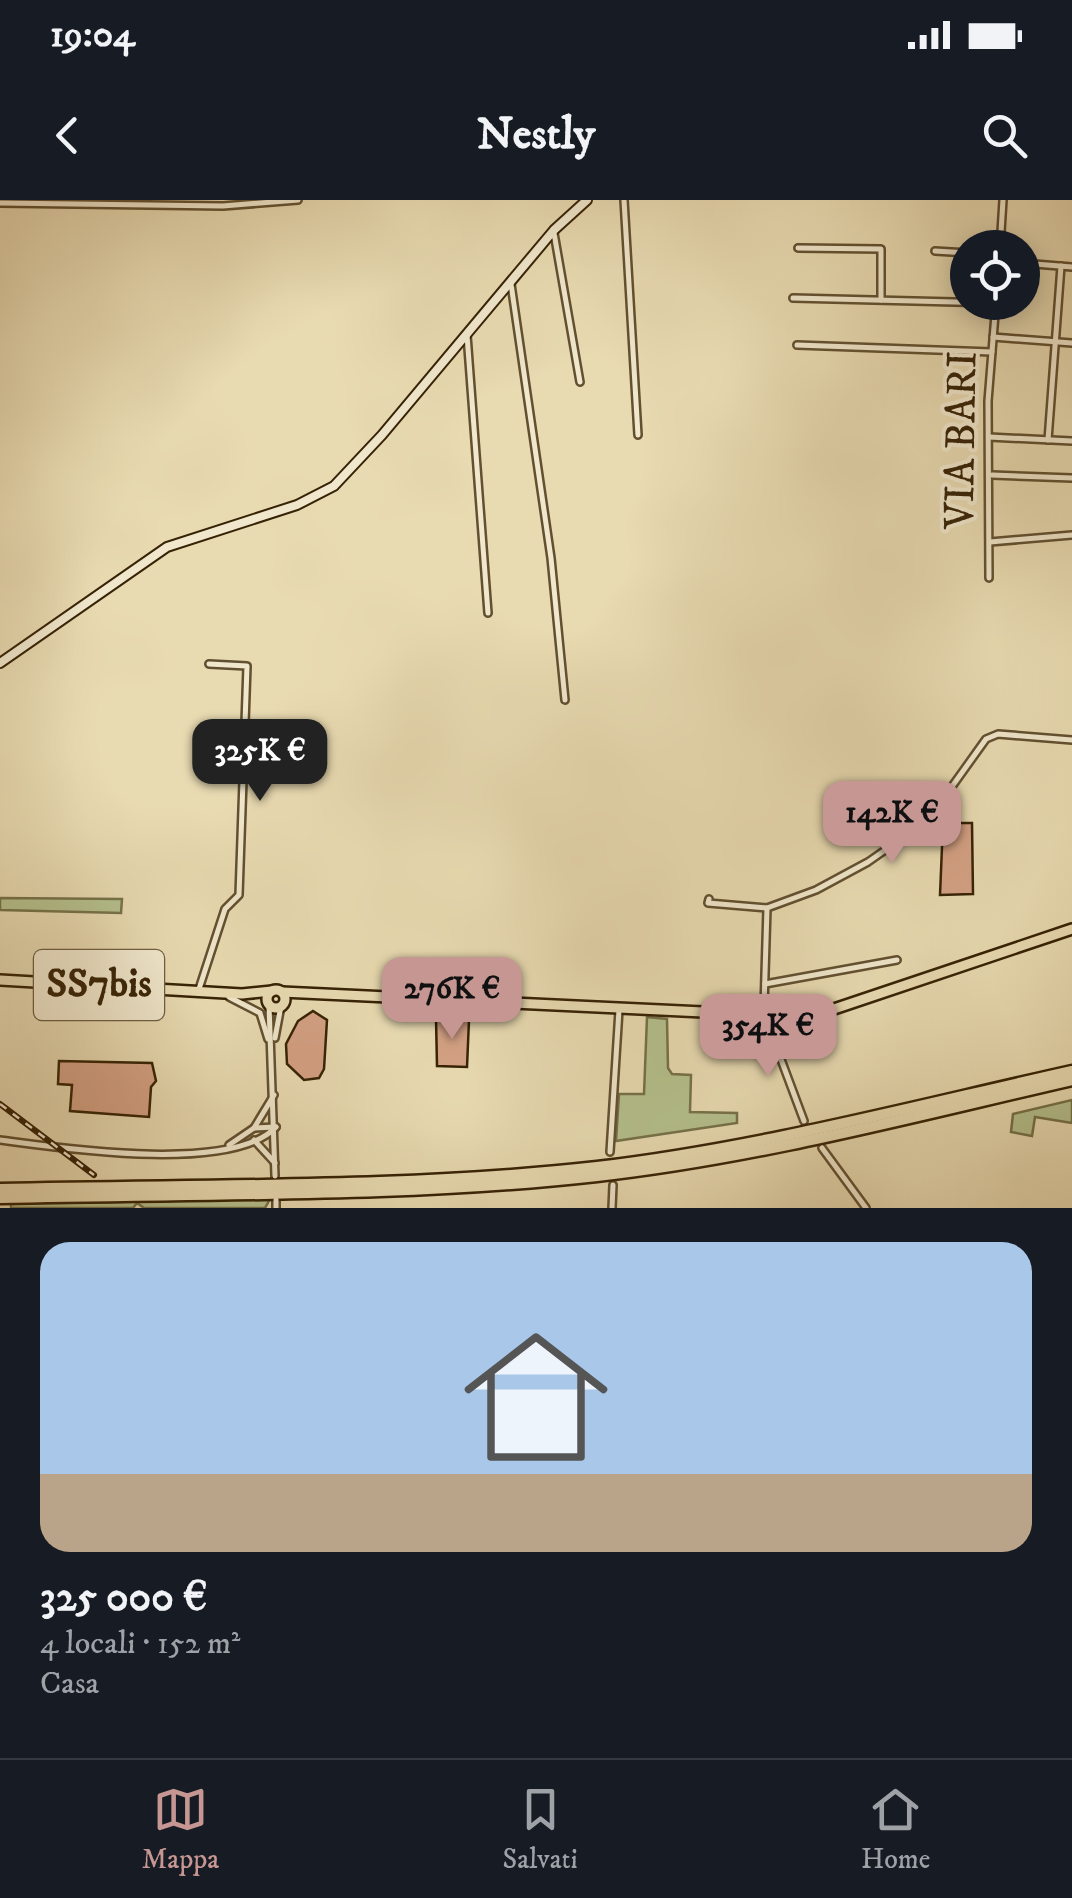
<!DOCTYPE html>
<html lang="it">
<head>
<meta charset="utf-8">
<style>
  :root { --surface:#171b24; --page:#20242c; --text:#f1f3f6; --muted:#9ea1a6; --line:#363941; --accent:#c59692 }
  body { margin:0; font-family:"IM FELL DW Pica",serif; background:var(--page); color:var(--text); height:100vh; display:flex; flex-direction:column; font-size:38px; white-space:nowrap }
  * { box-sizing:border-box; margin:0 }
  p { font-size:32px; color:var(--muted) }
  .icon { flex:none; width:55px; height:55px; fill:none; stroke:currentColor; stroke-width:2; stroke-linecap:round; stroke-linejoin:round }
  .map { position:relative; height:1008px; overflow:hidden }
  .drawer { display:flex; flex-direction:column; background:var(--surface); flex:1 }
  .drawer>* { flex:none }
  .buttons { position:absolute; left:950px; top:30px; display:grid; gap:20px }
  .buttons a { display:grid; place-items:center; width:90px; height:90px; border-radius:50%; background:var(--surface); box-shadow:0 5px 25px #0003; font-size:50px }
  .price { position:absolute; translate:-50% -85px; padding:0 22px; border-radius:20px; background:var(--accent); color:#111; font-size:32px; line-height:65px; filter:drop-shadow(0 2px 5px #0008) }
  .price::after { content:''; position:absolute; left:50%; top:60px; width:30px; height:22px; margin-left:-15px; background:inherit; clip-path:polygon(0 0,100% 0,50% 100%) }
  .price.current { background:#222; color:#fff }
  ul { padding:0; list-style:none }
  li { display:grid; align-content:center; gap:20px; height:530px; padding:0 40px }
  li+li { border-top:2px solid var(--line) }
  li span { display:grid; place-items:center; height:310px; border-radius:30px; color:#555 }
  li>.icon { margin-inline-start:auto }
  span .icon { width:180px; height:180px; fill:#fffc; stroke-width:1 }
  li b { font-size:42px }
  .status { display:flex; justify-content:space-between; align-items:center; height:70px; padding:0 50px; background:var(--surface); direction:ltr }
  .status svg { height:28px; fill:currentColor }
  header { display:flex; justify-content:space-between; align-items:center; height:130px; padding:0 40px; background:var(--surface); font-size:45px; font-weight:700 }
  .tab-bar { display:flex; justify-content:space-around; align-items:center; height:140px; border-top:2px solid var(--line); background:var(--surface); font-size:28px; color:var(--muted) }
  .tab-bar a { display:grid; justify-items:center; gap:5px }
  .tab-bar .current { color:var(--accent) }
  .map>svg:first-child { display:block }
  .green { fill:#b4c08d; stroke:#757149; stroke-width:2.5 }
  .building { fill:#d4a184; stroke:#362205; stroke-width:2.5 }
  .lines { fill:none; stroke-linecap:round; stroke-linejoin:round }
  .street-casing { stroke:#625030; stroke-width:10 }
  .secondary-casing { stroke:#362205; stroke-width:12 }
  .primary-casing { stroke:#362205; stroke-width:14 }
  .highway-casing { stroke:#362205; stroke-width:15 }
  .street { stroke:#f0e7cc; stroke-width:5 }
  .secondary { stroke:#f0e7cc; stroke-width:8 }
  .primary { stroke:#e8dab1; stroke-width:9 }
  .highway { stroke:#e8dab1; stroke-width:10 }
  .rail-casing { stroke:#362205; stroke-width:6 }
  .rail { stroke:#f0e7cc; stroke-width:2.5; stroke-dasharray:8; stroke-linecap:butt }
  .labels { text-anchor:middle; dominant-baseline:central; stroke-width:8; stroke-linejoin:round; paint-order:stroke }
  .shield { fill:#f0e7cc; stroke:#6e5d41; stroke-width:2.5 }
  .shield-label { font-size:40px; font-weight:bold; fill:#362205 }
  .street-label { font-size:42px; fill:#362205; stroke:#f0e7cc }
</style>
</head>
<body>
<div class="status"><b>19:04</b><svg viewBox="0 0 49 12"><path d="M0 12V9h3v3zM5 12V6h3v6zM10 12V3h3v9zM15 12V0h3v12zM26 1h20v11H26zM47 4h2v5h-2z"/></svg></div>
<header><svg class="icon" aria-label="back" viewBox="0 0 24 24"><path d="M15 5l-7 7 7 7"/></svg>Nestly<svg class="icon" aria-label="search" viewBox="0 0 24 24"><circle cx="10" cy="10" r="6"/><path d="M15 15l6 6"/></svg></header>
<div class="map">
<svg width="1072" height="1008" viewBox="0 0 1072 1008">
  <rect width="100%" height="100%" fill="#e8dab1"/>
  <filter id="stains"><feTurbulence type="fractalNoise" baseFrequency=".002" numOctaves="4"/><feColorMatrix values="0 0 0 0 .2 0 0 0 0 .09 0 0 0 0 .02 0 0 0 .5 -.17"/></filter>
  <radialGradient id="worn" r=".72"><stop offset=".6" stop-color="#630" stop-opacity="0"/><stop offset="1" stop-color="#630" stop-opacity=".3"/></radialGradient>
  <!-- green -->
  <g class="green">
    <path d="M0,698L122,699L121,713L0,710Z"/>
    <path d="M647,817L667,819L668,868L672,874L691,875L690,912L737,913V923L616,941L619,894H644Z"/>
    <path d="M1072,900V923L1035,917L1032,936L1011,932L1013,914Z"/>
    <path d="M270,999L265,1008H144L137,1003L133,1008H11V1004Z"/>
  </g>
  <!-- building -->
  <g class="building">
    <path d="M943,623H972L973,694L940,695Z"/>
    <path d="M313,811L327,820L324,869L319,878L304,880L287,864L286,844L298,821Z"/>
    <path d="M436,818L469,820L467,867L437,866Z"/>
    <path d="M59,861L152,863L156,881L151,887L149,917L70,911L72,885L58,884Z"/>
  </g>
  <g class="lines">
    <!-- street casing -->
    <g class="street-casing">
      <g id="street">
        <path d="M624,0L638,235"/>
        <path d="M0,3L223,6L298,0"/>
        <path d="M554,33L580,182"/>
        <path d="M798,48L881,49V100"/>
        <path d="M1000,48L1003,0"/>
        <path d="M935,51L968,53"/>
        <path d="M1022,63L1072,67"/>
        <path d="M511,84L551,358L565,500"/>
        <path d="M793,98L995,103"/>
        <path d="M467,135L488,413"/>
        <path d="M993,137L1072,143"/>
        <path d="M797,145L992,152"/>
        <path d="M989,237L1072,241"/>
        <path d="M1048,240L1061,66"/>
        <path d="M992,275L1072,278"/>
        <path d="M990,342L1072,335"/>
        <path d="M989,378L988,201L996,102"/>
        <path d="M709,699L708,703L767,708L816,690L868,662L928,620L986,539L998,534L1072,540"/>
        <path d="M765,784L897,760"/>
        <path d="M198,792L225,709L239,695L247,466L209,464"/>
        <path d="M229,797L260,813L268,839"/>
        <path d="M269,805L275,976"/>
        <path d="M764,807L767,708"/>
        <path d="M767,822L804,921"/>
        <path d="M275,838L281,806"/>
        <path d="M254,928L276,927"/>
        <path d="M0,940C60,948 232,974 276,927"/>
        <path d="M254,940L275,963"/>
        <path d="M229,945L254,928L274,895"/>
        <path d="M822,948L866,1008"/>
        <path d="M610,952L619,810"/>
        <path d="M276,1000V1008"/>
        <path d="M612,1008L613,985"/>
      </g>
    </g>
    <!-- secondary casing -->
    <g class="secondary-casing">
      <path id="secondary" d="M0,463L167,347L297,305L334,286L382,235L554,30L587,0"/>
    </g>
    <!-- primary casing -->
    <g class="primary-casing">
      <g id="primary">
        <path d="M0,780L242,794L272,791"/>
        <circle cx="276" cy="799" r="9"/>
        <path d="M282,792L703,812L760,810"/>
        <circle cx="766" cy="814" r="7"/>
        <path d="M771,820L831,810L1072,729"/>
      </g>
    </g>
    <!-- highway casing -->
    <g class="highway-casing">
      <g id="highway">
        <path d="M0,989C199,984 400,989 597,967C758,948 915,906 1072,871"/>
        <path d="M0,998C199,993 400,998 597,976C758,958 915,916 1072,880"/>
      </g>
    </g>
    <!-- street -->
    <use href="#street" class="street"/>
    <!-- secondary -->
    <use href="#secondary" class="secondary"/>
    <!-- primary -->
    <use href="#primary" class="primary"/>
    <!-- highway -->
    <use href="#highway" class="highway"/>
    <!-- rail casing -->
    <g class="rail-casing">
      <path id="rail" d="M0,904L94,975"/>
    </g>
    <!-- rail -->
    <use href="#rail" class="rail"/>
  </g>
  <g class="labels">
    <!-- shield labels -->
    <rect class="shield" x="34" y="750" width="130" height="70" rx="8"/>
    <g class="shield-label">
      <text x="99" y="785">SS7bis</text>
    </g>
    <!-- street labels -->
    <g class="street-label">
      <text transform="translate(962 240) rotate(-89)">VIA BARI</text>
    </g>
  </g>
  <rect width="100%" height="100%" filter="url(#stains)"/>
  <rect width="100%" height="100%" fill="url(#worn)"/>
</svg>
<div class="buttons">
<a><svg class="icon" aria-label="locate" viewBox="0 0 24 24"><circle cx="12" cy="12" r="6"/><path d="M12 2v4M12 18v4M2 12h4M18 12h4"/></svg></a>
</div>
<b class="price current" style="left:260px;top:604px">325K €</b>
<b class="price" style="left:892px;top:666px">142K €</b>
<b class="price" style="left:452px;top:842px">276K €</b>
<b class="price" style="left:768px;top:879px">354K €</b>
</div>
<section class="drawer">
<ul>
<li><span style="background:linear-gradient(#a9c7e8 75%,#b9a48a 0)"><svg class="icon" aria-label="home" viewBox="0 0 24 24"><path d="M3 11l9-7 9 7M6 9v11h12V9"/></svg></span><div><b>325 000 €</b><p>4 locali · 152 m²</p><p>Casa</p></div></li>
</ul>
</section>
<nav class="tab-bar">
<a class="current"><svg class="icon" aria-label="map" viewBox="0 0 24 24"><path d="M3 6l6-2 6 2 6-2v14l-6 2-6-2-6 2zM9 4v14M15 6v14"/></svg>Mappa</a>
<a><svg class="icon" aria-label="saved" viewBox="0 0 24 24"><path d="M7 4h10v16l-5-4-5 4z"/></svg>Salvati</a>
<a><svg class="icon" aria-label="home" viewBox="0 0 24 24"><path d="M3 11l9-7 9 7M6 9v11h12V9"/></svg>Home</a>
</nav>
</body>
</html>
